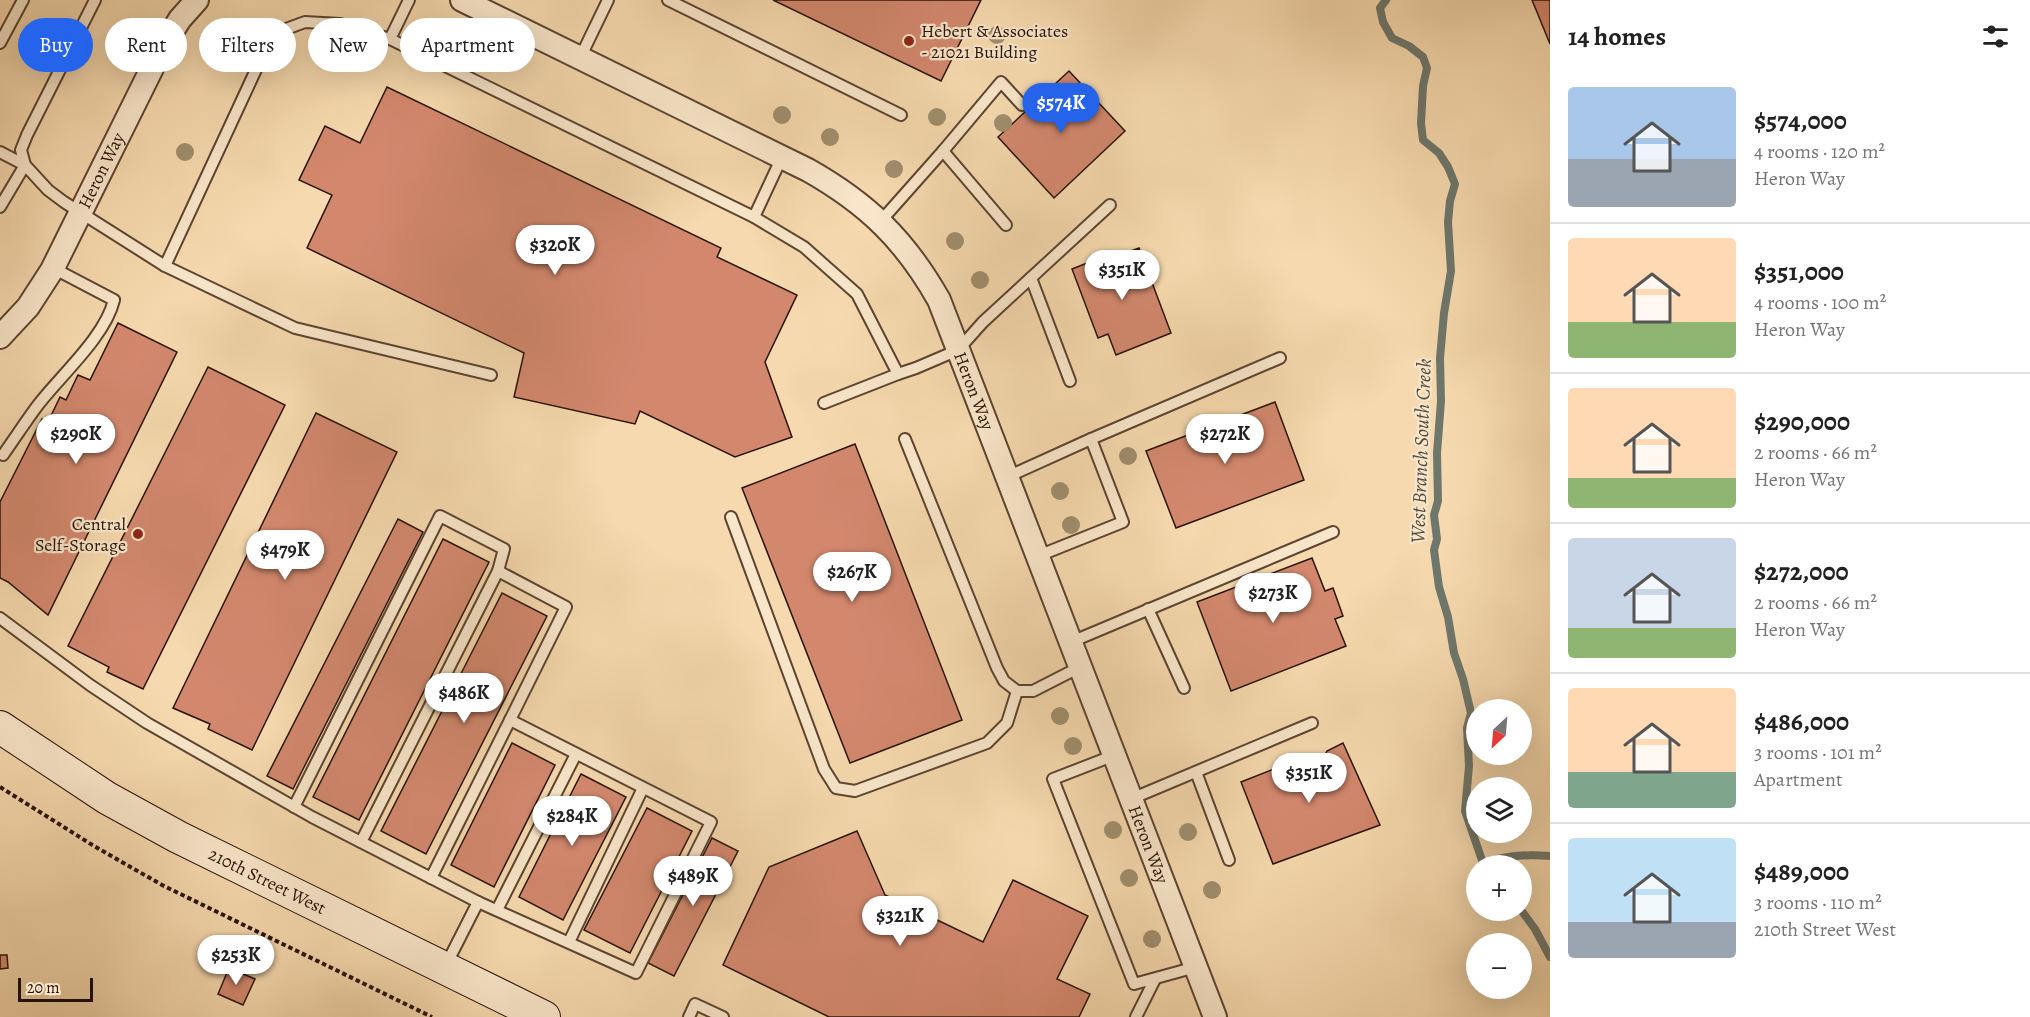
<!DOCTYPE html>
<html lang="en">
<head>
<meta charset="utf-8">
<style>
  :root { --surface:#fff; --page:#f2f2f2; --text:#222; --muted:#767676; --line:#e0e0e0; --accent:#2563eb }
  body { margin:0; font-family:Alegreya,serif; background:var(--page); color:var(--text); height:100vh; display:flex; flex-direction:column; font-size:22px; white-space:nowrap }
  * { box-sizing:border-box; margin:0 }
  p { font-size:20px; color:var(--muted) }
  .icon { flex:none; width:33px; height:33px; fill:none; stroke:currentColor; stroke-width:2; stroke-linecap:round; stroke-linejoin:round }
  .map { position:relative; flex:1; overflow:hidden }
  .sheet { display:flex; flex-direction:column; background:var(--surface); width:480px }
  .sheet>* { flex:none }
  .guide { position:absolute; left:18px; top:18px; width:570px; height:54px; display:flex; gap:12px }
  .needle { width:39px; rotate:206deg }
  .buttons { position:absolute; left:1466px; top:699px; display:grid; gap:12px }
  .buttons a { display:grid; place-items:center; width:66px; height:66px; border-radius:50%; background:var(--surface); box-shadow:0 6px 24px #0002; font-size:30px }
  .scale { position:absolute; left:18px; bottom:15px; width:75px; box-sizing:border-box; padding-left:6px; border:3px solid #281307; border-top:0; font-size:16px; line-height:21px; white-space:nowrap; color:#281307; -webkit-text-stroke:4px #f9e6ca; paint-order:stroke }
  .price { position:absolute; translate:-50% -51px; padding:0 14px; border-radius:21px; background:#fff; color:#222; font-size:20px; line-height:39px; filter:drop-shadow(0 2px 3px #0008) }
  .price::after { content:''; position:absolute; left:50%; top:36px; width:18px; height:14px; margin-left:-9px; background:inherit; clip-path:polygon(0 0,100% 0,50% 100%) }
  .price.active { background:var(--accent); color:#fff }
  ul { padding:0; list-style:none }
  li { display:flex; align-items:center; gap:18px; height:150px; padding:0 18px }
  li+li { border-top:2px solid var(--line) }
  li span { display:grid; place-items:center; flex:none; width:168px; height:120px; border-radius:6px; color:#555 }
  li>.icon { margin-inline-start:auto }
  span .icon { width:72px; height:72px; fill:#fffc; stroke-width:1 }
  li b { font-size:26px }
  h2 { display:flex; justify-content:space-between; align-items:center; height:72px; padding:0 18px; font-size:26px }
  .chip { padding:0 21px; border-radius:27px; background:var(--surface); box-shadow:0 6px 24px #0002; font-size:21px; line-height:54px }
  .chip.active { background:var(--accent); color:#fff }
  main { display:flex; flex:1; min-height:0 }
  .map>svg:first-child { display:block }
  .lines { fill:none; stroke-linecap:round; stroke-linejoin:round }
  .stream { stroke:#6e776c; stroke-width:8 }
  .building { fill:#d3886e; stroke:#281307; stroke-width:1.5 }
  .lane-casing { stroke:#5c4431; stroke-width:14 }
  .street-casing { stroke:#5c4431; stroke-width:26 }
  .secondary-casing { stroke:#281307; stroke-width:34 }
  .path { stroke:#281307; stroke-width:4; stroke-dasharray:4.5 3; stroke-linecap:butt }
  .lane { stroke:#f9e6ca; stroke-width:10 }
  .street { stroke:#f9e6ca; stroke-width:22 }
  .secondary { stroke:#f9e6ca; stroke-width:32 }
  .tree { fill:#a08e6d }
  .poi-dot { fill:#8f2418; stroke:#f9e6ca; stroke-width:2 }
  .labels { text-anchor:middle; dominant-baseline:central; stroke-width:4.5; stroke-linejoin:round; paint-order:stroke }
  .poi-label { font-size:18px; fill:#281307; stroke:#f9e6ca; text-anchor:start }
  .street-label { font-size:18px; fill:#281307; stroke:#f9e6ca }
  .water-label { font-size:20px; font-style:italic; fill:#514d42; stroke:#f9e6ca }
</style>
</head>
<body>
<main>
<div class="map">
<svg width="1550" height="1017" viewBox="0 0 1550 1017">
  <rect width="100%" height="100%" fill="#f6d9ae"/>
  <filter id="stains"><feTurbulence type="fractalNoise" baseFrequency=".00333" numOctaves="4"/><feColorMatrix values="0 0 0 0 .2 0 0 0 0 .09 0 0 0 0 .02 0 0 0 .5 -.17"/></filter>
  <radialGradient id="worn" r=".72"><stop offset=".6" stop-color="#630" stop-opacity="0"/><stop offset="1" stop-color="#630" stop-opacity=".3"/></radialGradient>
  <g class="lines">
    <!-- stream -->
    <g class="stream">
      <path d="M1386,0L1380,8L1383,22L1392,38L1409,46L1423,57L1427,68L1423,86L1421,123L1423,140L1439,153L1448,167L1455,184L1450,201L1448,222L1451,271L1444,313L1440,358L1441,401L1437,453L1438,501L1434,515L1437,539L1434,550L1439,587L1448,617L1454,653L1463,679L1471,713L1467,728L1469,766L1465,811L1484,866"/>
      <path d="M1484,863C1506,855 1527,854 1550,856"/>
      <path d="M1521,910L1535,929L1550,957"/>
    </g>
  </g>
  <!-- building -->
  <g class="building">
    <path d="M773,0H981L941,81Z"/>
    <path d="M1532,0H1550V44Z"/>
    <path d="M1069,71L1125,131L1054,198L998,137Z"/>
    <path d="M387,87L721,248L717,257L797,295L765,362L792,437L735,457L640,411L635,424L514,397L524,353L307,248L332,195L299,180L325,126L360,143Z"/>
    <path d="M1139,248L1171,333L1116,355L1108,334L1098,338L1072,269L1105,256L1107,260Z"/>
    <path d="M118,323L177,352L48,615L8,582L0,578V502L42,419L48,422L60,397L66,400L78,375L90,380Z"/>
    <path d="M208,367L285,405L143,689L107,672L109,667L68,646Z"/>
    <path d="M1275,402L1304,480L1176,528L1146,451Z"/>
    <path d="M316,413L397,452L252,750L208,729L210,724L173,708Z"/>
    <path d="M855,444L962,720L850,763L742,488Z"/>
    <path d="M398,519L423,532L293,789L267,776Z"/>
    <path d="M443,539L489,562L359,820L313,797Z"/>
    <path d="M1312,558L1325,591L1333,588L1343,616L1335,619L1346,646L1231,691L1197,602Z"/>
    <path d="M502,593L547,616L426,854L381,831Z"/>
    <path d="M512,743L555,765L494,887L451,865Z"/>
    <path d="M1343,743L1380,825L1273,864L1241,782L1304,757L1320,765L1327,751Z"/>
    <path d="M581,774L626,797L563,920L519,897Z"/>
    <path d="M647,808L692,831L630,953L584,930Z"/>
    <path d="M857,831L885,895L983,942L1013,880L1088,916L1057,979L1090,994L1079,1017H829L723,965L769,867Z"/>
    <path d="M712,838L738,851L674,976L648,963Z"/>
    <path d="M0,955H7L8,968L0,969Z"/>
    <path d="M229,968L255,979L243,1005L218,994Z"/>
  </g>
  <g class="lines">
    <!-- lane casing -->
    <g class="lane-casing">
      <g id="lane">
        <path d="M409,0L390,39L754,217L782,157"/>
        <path d="M668,0L901,115"/>
        <path d="M0,43L23,0"/>
        <path d="M580,58L608,0"/>
        <path d="M943,151L1001,82L1022,105"/>
        <path d="M0,152L25,165L48,190L64,202L165,266L260,61L286,29L305,22L340,24L390,39"/>
        <path d="M0,207L25,165L21,150L27,135L95,0"/>
        <path d="M754,217L804,247L857,294L898,374L916,368L958,350L983,322L1110,205"/>
        <path d="M880,222L943,151L1006,225"/>
        <path d="M165,266L295,328L491,375"/>
        <path d="M1031,278L1070,381"/>
        <path d="M824,403L898,374"/>
        <path d="M905,439L997,668L1004,681L1017,691H1033L1080,667"/>
        <path d="M1091,439L1280,358"/>
        <path d="M3,455C15,438 26,421 38,405C61,375 105,337 114,300L53,268"/>
        <path d="M1007,477L1091,439L1123,522L1038,556"/>
        <path d="M731,517L824,769L836,788L855,791L987,743L1007,723L1017,691"/>
        <path d="M1148,609L1184,688"/>
        <path d="M0,618L90,685L147,723L312,817L478,902L445,967"/>
        <path d="M1071,642L1333,532"/>
        <path d="M1115,755L1053,779L1134,984L1196,967"/>
        <path d="M1196,772L1229,860"/>
        <path d="M1131,799L1312,723"/>
        <path d="M294,807L440,516L504,549L498,571L566,607L510,720L711,822L636,973L478,902"/>
        <path d="M361,842L498,571"/>
        <path d="M431,878L510,720"/>
        <path d="M497,910L576,754"/>
        <path d="M569,942L643,788"/>
        <path d="M689,1017L695,1004L723,1017"/>
        <path d="M1136,1017L1155,979"/>
      </g>
    </g>
    <!-- street casing -->
    <g class="street-casing">
      <g id="street">
        <path id="s1" d="M462,0L808,170C868,204 905,240 939,300L1215,1017"/>
        <path id="s2" d="M0,337L28,307L52,270L163,46L180,19L197,0"/>
      </g>
    </g>
    <!-- secondary casing -->
    <g class="secondary-casing">
      <g id="secondary">
        <path id="s3" d="M0,727L107,798L178,837L544,1017"/>
      </g>
    </g>
    <!-- path -->
    <path class="path" d="M0,787L94,846L162,885L432,1017"/>
    <!-- lane -->
    <use href="#lane" class="lane"/>
    <!-- street -->
    <use href="#street" class="street"/>
    <!-- secondary -->
    <use href="#secondary" class="secondary"/>
  </g>
  <!-- trees -->
  <g class="tree">
    <circle cx="997" cy="35" r="9"/>
    <circle cx="782" cy="115" r="9"/>
    <circle cx="937" cy="117" r="9"/>
    <circle cx="1003" cy="123" r="9"/>
    <circle cx="830" cy="137" r="9"/>
    <circle cx="185" cy="152" r="9"/>
    <circle cx="894" cy="169" r="9"/>
    <circle cx="955" cy="241" r="9"/>
    <circle cx="980" cy="280" r="9"/>
    <circle cx="1128" cy="456" r="9"/>
    <circle cx="1060" cy="491" r="9"/>
    <circle cx="1071" cy="525" r="9"/>
    <circle cx="1060" cy="716" r="9"/>
    <circle cx="1073" cy="746" r="9"/>
    <circle cx="1113" cy="830" r="9"/>
    <circle cx="1188" cy="832" r="9"/>
    <circle cx="1129" cy="878" r="9"/>
    <circle cx="1212" cy="890" r="9"/>
    <circle cx="1152" cy="939" r="9"/>
  </g>
  <!-- markers -->
  <g class="poi-dot">
    <circle cx="909" cy="41" r="6"/>
    <circle cx="138" cy="534" r="6"/>
  </g>
  <g class="labels">
    <!-- poi labels -->
    <g class="poi-label">
      <text x="921" y="31">Hebert &amp; Associates<tspan x="921" dy="21">- 21021 Building</tspan></text>
      <text x="126" y="524" text-anchor="end">Central<tspan x="126" dy="21">Self-Storage</tspan></text>
    </g>
    <!-- street labels -->
    <g class="street-label">
      <text stroke="none"><textPath href="#s2" startOffset="196">Heron Way</textPath></text>
      <text stroke="none"><textPath href="#s1" startOffset="670">Heron Way</textPath></text>
      <text stroke="none"><textPath href="#s1" startOffset="1156">Heron Way</textPath></text>
      <text stroke="none"><textPath href="#s3" startOffset="309">210th Street West</textPath></text>
    </g>
    <!-- water labels -->
    <g class="water-label">
      <text transform="translate(1421 451) rotate(-88)">West Branch South Creek</text>
    </g>
  </g>
  <rect width="100%" height="100%" filter="url(#stains)"/>
  <rect width="100%" height="100%" fill="url(#worn)"/>
</svg>
<div class="buttons">
<a><svg class="needle" viewBox="-14 -14 28 28"><path d="M0-13l5 13h-10z" fill="#e53935"/><path d="M0 13l5-13h-10z" fill="#767676"/></svg></a>
<a><svg class="icon" aria-label="layers" viewBox="0 0 24 24"><path d="M12 4l9 5-9 5-9-5zM3 14l9 5 9-5"/></svg></a>
<a>+</a>
<a>−</a>
</div>
<div class="scale">20 m</div>
<b class="price active" style="left:1061px;top:134px">$574K</b>
<b class="price" style="left:555px;top:276px">$320K</b>
<b class="price" style="left:1122px;top:301px">$351K</b>
<b class="price" style="left:76px;top:465px">$290K</b>
<b class="price" style="left:1225px;top:465px">$272K</b>
<b class="price" style="left:285px;top:581px">$479K</b>
<b class="price" style="left:852px;top:603px">$267K</b>
<b class="price" style="left:1273px;top:624px">$273K</b>
<b class="price" style="left:464px;top:724px">$486K</b>
<b class="price" style="left:1309px;top:804px">$351K</b>
<b class="price" style="left:572px;top:847px">$284K</b>
<b class="price" style="left:693px;top:907px">$489K</b>
<b class="price" style="left:900px;top:947px">$321K</b>
<b class="price" style="left:236px;top:986px">$253K</b>
<div class="guide">
<a class="chip active">Buy</a>
<a class="chip">Rent</a>
<a class="chip">Filters</a>
<a class="chip">New</a>
<a class="chip">Apartment</a>
</div>
</div>
<section class="sheet">
<h2>14 homes<svg class="icon" aria-label="filters" viewBox="0 0 24 24"><path d="M4 7h16M4 17h16"/><circle cx="9" cy="7" r="2"/><circle cx="15" cy="17" r="2"/></svg></h2>
<ul>
<li><span style="background:linear-gradient(#a9c7e8 60%,#9aa5b1 0)"><svg class="icon" aria-label="home" viewBox="0 0 24 24"><path d="M3 11l9-7 9 7M6 9v11h12V9"/></svg></span><div><b>$574,000</b><p>4 rooms · 120 m²</p><p>Heron Way</p></div></li>
<li><span style="background:linear-gradient(#ffd9b3 70%,#8fb573 0)"><svg class="icon" aria-label="home" viewBox="0 0 24 24"><path d="M3 11l9-7 9 7M6 9v11h12V9"/></svg></span><div><b>$351,000</b><p>4 rooms · 100 m²</p><p>Heron Way</p></div></li>
<li><span style="background:linear-gradient(#ffd9b3 75%,#8fb573 0)"><svg class="icon" aria-label="home" viewBox="0 0 24 24"><path d="M3 11l9-7 9 7M6 9v11h12V9"/></svg></span><div><b>$290,000</b><p>2 rooms · 66 m²</p><p>Heron Way</p></div></li>
<li><span style="background:linear-gradient(#c9d6e8 75%,#8fb573 0)"><svg class="icon" aria-label="home" viewBox="0 0 24 24"><path d="M3 11l9-7 9 7M6 9v11h12V9"/></svg></span><div><b>$272,000</b><p>2 rooms · 66 m²</p><p>Heron Way</p></div></li>
<li><span style="background:linear-gradient(#ffd9b3 70%,#7fa58c 0)"><svg class="icon" aria-label="home" viewBox="0 0 24 24"><path d="M3 11l9-7 9 7M6 9v11h12V9"/></svg></span><div><b>$486,000</b><p>3 rooms · 101 m²</p><p>Apartment</p></div></li>
<li><span style="background:linear-gradient(#bfe0f5 70%,#9aa5b1 0)"><svg class="icon" aria-label="home" viewBox="0 0 24 24"><path d="M3 11l9-7 9 7M6 9v11h12V9"/></svg></span><div><b>$489,000</b><p>3 rooms · 110 m²</p><p>210th Street West</p></div></li>
</ul>
</section>
</main>
</body>
</html>
